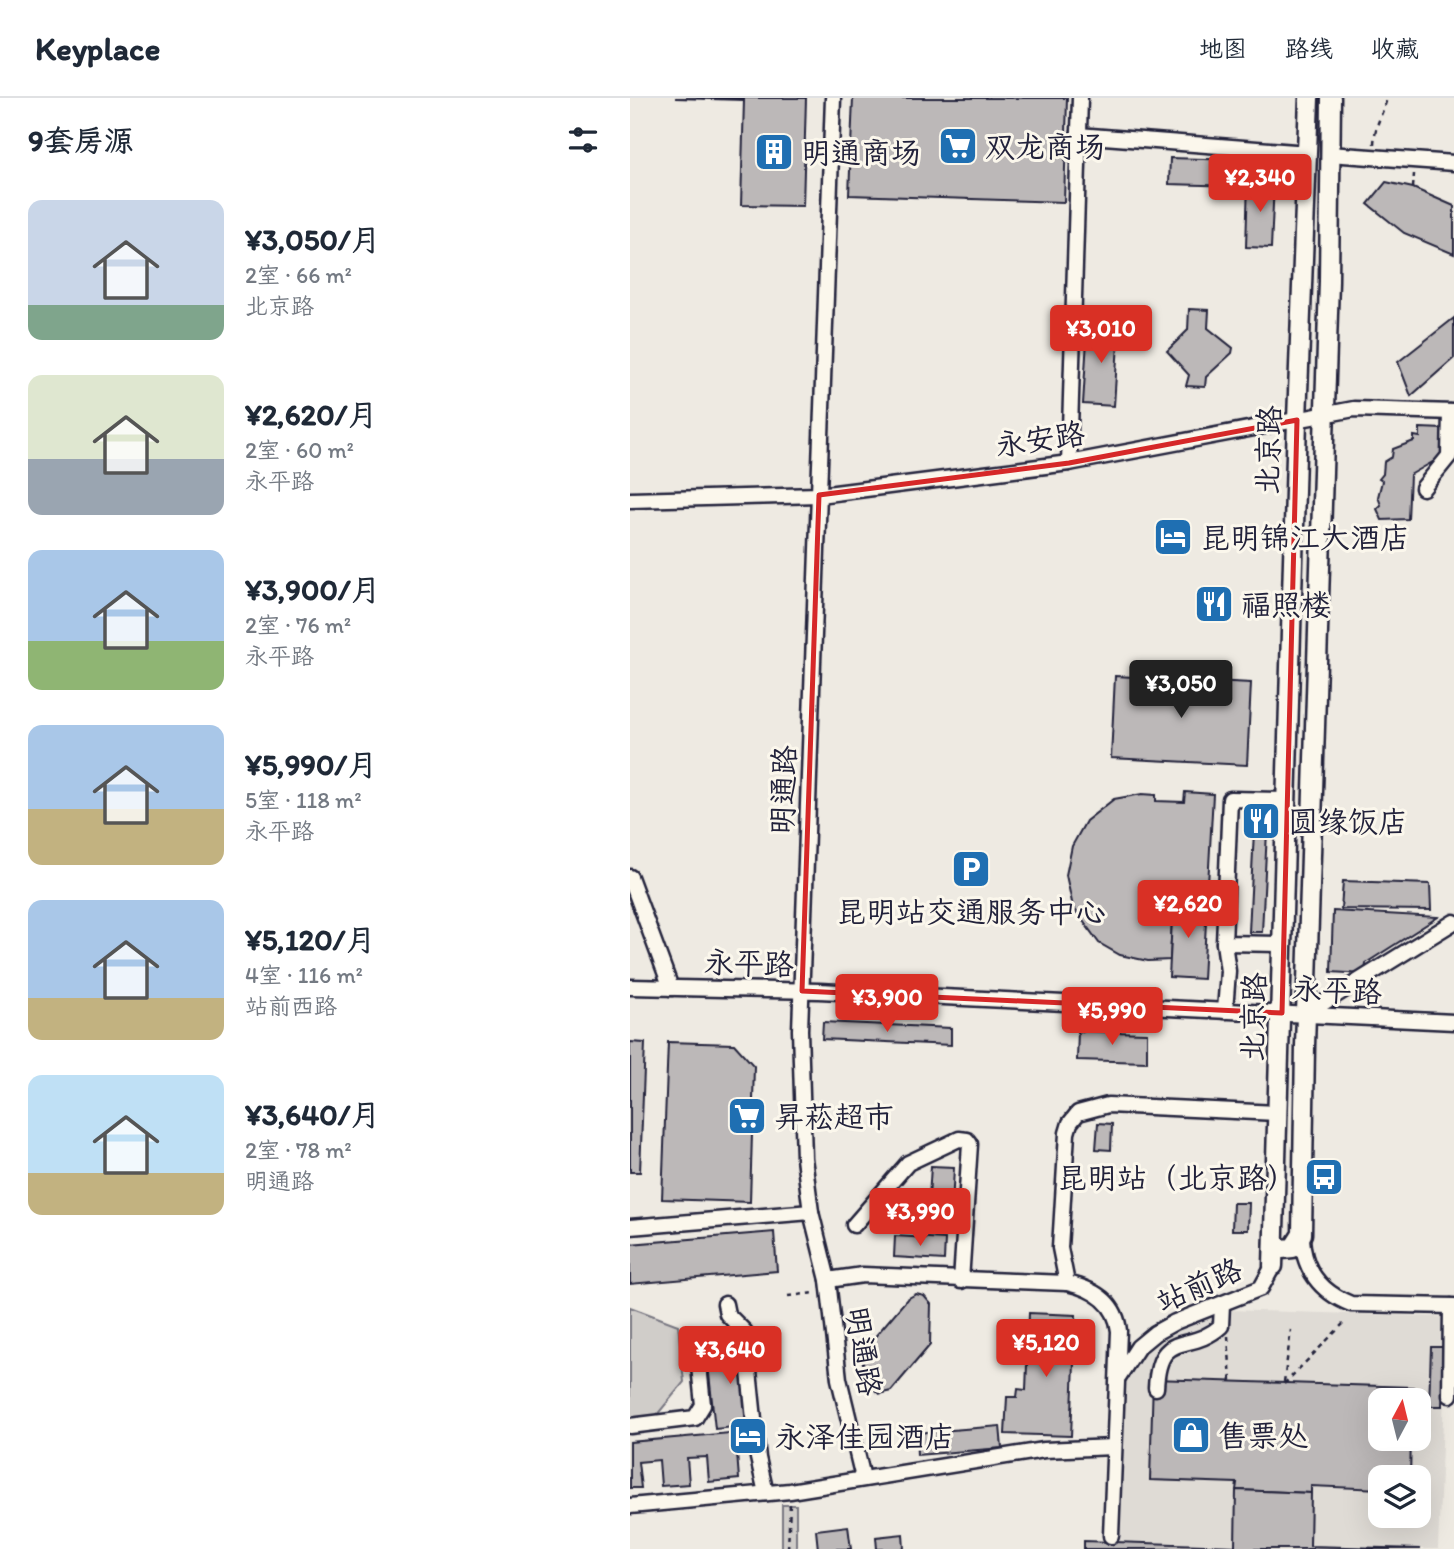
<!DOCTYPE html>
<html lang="zh">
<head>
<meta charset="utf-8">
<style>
  :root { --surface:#fff; --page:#f2f2f3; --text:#1f2937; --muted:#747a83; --line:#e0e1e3; --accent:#d93025 }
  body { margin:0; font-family:Itim,"LXGW WenKai TC",sans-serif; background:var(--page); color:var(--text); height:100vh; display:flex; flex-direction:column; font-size:26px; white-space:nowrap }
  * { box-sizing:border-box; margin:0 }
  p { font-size:23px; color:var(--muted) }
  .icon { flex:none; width:38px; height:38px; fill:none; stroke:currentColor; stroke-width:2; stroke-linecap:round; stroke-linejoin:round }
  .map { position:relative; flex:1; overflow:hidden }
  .drawer { display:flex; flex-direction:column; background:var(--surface); width:630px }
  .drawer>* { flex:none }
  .needle { width:46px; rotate:7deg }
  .fabs { position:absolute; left:738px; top:1290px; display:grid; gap:14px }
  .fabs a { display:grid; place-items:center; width:63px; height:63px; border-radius:14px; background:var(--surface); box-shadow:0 7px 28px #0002; font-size:35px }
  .price { position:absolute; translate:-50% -60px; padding:0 16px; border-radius:7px; background:var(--accent); color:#fff; font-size:23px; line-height:46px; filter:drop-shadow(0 2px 4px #0008) }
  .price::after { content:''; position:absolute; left:50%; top:42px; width:21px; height:16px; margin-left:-10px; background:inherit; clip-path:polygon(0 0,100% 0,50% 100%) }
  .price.current { background:#222; color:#fff }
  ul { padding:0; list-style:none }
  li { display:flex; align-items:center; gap:21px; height:175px; padding:0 28px }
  li span { display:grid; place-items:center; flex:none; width:196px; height:140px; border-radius:14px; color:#555 }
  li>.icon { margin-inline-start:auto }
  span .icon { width:84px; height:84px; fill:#fffc; stroke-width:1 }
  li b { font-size:30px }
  h2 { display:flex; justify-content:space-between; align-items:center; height:84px; padding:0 28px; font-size:30px }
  header { display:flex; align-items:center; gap:42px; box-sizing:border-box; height:98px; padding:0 35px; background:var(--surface); border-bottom:2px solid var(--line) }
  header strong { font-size:33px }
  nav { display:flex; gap:38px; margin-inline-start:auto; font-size:24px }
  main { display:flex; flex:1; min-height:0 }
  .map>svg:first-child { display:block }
  .built { fill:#dfdbd5; fill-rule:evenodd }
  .green { fill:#d0cdc9; stroke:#797882; stroke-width:2 }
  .building { fill:#bcb8b8; stroke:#22223b; stroke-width:2 }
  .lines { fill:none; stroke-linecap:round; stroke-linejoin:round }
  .minor-casing { stroke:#22223b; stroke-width:19 }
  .major-casing { stroke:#22223b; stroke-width:23 }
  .path { stroke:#22223b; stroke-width:2.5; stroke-dasharray:5 5; stroke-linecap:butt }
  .minor { stroke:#fbf7ec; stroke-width:14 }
  .major { stroke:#fbf7ec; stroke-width:18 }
  .marked { fill:none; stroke:#d62828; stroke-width:5; stroke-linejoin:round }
  .labels { text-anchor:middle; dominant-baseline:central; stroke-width:6; stroke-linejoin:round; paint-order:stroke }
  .poi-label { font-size:30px; fill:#22223b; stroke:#fbf7ec; text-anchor:start }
  .street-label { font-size:30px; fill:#22223b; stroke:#fbf7ec }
</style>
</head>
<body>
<header>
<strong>Keyplace</strong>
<nav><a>地图</a><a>路线</a><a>收藏</a></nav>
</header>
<main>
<section class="drawer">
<h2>9套房源<svg class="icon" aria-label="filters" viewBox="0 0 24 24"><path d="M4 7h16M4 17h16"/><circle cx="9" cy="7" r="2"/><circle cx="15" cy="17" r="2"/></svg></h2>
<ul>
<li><span style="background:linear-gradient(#c9d6e8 75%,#7fa58c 0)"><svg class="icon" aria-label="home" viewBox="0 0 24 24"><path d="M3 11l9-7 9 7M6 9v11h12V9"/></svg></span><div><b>¥3,050/月</b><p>2室 · 66 m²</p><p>北京路</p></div></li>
<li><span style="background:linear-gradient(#dfe7d0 60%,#9aa5b1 0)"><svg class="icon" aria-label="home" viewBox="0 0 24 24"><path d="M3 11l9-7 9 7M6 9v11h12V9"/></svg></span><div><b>¥2,620/月</b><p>2室 · 60 m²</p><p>永平路</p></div></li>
<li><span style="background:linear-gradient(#a9c7e8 65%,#8fb573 0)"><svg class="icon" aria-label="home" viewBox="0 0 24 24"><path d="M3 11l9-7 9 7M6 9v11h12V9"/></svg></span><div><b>¥3,900/月</b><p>2室 · 76 m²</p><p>永平路</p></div></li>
<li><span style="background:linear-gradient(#a9c7e8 60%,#c2b280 0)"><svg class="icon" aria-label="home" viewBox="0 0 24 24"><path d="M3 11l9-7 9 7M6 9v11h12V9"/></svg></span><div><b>¥5,990/月</b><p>5室 · 118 m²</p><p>永平路</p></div></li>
<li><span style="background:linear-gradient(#a9c7e8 70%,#c2b280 0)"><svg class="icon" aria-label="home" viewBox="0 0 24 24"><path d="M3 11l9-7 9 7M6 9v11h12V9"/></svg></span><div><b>¥5,120/月</b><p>4室 · 116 m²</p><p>站前西路</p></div></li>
<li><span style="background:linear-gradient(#bfe0f5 70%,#c2b280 0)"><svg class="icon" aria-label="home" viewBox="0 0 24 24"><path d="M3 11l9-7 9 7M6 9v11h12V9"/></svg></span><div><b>¥3,640/月</b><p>2室 · 78 m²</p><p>明通路</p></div></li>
</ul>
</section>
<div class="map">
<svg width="824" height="1451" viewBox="0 0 824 1451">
  <rect width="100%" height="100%" fill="#eeeae2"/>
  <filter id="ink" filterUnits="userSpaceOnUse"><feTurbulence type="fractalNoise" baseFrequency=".0143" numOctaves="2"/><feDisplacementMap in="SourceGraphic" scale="14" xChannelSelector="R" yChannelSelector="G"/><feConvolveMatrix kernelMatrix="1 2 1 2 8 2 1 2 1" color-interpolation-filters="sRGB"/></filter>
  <g filter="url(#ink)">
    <!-- built -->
    <path class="built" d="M599,1212L817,1219L808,1451H454L490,1444L498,1247ZM751,1302H789V1340H751ZM751,1379H789V1418H751Z"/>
    <!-- green -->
    <g class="green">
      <path d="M0,1209L48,1227L54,1284L26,1318L0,1321Z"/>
      <rect x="152" y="1407" width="14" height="44"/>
    </g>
    <!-- building -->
    <g class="building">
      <path d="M45,0H176L173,108L111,107L114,2Z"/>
      <path d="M223,0H437L434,104L219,97Z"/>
      <path d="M540,60L607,62L606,88L539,86Z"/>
      <path d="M618,83L644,84L641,150L616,149Z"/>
      <path d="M756,84L783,90L824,108V156L774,135L738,106Z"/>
      <path d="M559,211L579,212L578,230L603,250L602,255L576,279L575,289L556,288L559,277L537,253L558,232Z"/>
      <path d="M824,220V260L781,298L768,264Z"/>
      <path d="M458,226L489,229L484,308L453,306Z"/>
      <path d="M790,330L814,331L813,358L780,377L778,421L752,422L747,411L751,407L748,399L752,383L749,381L753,376L754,364L762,359L763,351L784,343V338L790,339Z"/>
      <path d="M485,578L621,585L617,667L481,660Z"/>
      <path d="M555,694L583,696L577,805L543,803L540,862L518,863L490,857L469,845L443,809L436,777L442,748L456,723L484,701L512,696L526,697V703L554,704Z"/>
      <path d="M625,713H638L632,834H619Z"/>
      <path d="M713,783L800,786L801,812L711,811Z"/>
      <path d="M543,803L577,805L573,881L539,879Z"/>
      <path d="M703,813L808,819L736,865L735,876L701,874Z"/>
      <path d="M193,924L321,930V947L192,941Z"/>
      <path d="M448,933L517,935V964L447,962Z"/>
      <path d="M0,944L15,945L10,1074H0Z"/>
      <path d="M38,944L104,946L124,968L120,1104L32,1101Z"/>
      <path d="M468,1025L482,1026L481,1052L466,1051Z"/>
      <path d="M301,1068L324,1069L321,1131L297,1130Z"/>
      <path d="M603,1105H619L618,1132H602Z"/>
      <path d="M144,1134L147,1173L0,1186V1146Z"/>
      <path d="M265,1138L315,1141L314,1162L264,1159Z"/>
      <path d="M286,1196L294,1198L301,1206L300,1247L261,1293L249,1296L237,1285L231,1255L277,1201Z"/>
      <path d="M399,1215L446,1217L441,1338L375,1336L377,1299H387L388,1291L396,1292Z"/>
      <path d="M114,1244L123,1327L85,1331L76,1248Z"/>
      <path d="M801,1249H814L812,1308H799Z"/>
      <path d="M523,1281L783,1289V1302H751V1340H781L780,1379H751V1391L681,1388V1395L606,1392L607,1385L520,1382Z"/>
      <path d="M370,1328L372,1350L287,1357L286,1335Z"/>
      <path d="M111,1334L113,1354L107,1355L109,1381L79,1384L77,1359L57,1360L59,1386L31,1388L29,1362L8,1364L11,1390H0V1344Z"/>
      <path d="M606,1392L681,1395L680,1448L790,1451H454V1443L605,1448Z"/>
      <path d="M218,1428L221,1451H188L186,1432Z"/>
      <path d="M273,1436L274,1451H247L246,1439Z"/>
    </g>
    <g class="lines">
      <!-- minor casing -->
      <g class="minor-casing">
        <g id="minor">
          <path d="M203,0L170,932L174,1060L181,1114L198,1182L209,1281L233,1380"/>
          <path d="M448,37L678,55"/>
          <path d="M699,56L824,65"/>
          <path d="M439,365L450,0"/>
          <path d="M793,390L819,358L820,314"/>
          <path d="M0,402L189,397L439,365L724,311L824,314"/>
          <path d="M0,779L41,890"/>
          <path d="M594,845L598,873L595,913"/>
          <path d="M653,846L594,845L600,701L657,702"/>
          <path d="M0,889L189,893L824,924"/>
          <path d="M677,915L824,824"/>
          <path d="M224,1127L278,1065L329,1041L337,1042L340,1046L331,1183"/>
          <path d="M0,1129L181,1114"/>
          <path d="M672,1136C672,1170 690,1194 721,1206L824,1208"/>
          <path d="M198,1182L233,1177L437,1185C464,1191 486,1204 489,1233L481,1438"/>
          <path d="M437,1185L430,1150L437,1035L440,1025L448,1015L478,1007L647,1015"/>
          <path d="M95,1206L97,1216L115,1234L128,1360L136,1395"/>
          <path d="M489,1278L508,1249L525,1235L545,1224L631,1190L643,1168"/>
          <path d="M526,1290C529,1229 559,1257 591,1228L592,1206"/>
          <path d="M820,1297L821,1208"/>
          <path d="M0,1328L65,1320L73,1307L66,1238"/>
          <path d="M0,1408L160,1393L414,1352L483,1349"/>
        </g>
      </g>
      <!-- major casing -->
      <g class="major-casing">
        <g id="major">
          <path d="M644,1145L652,1151L663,1150L672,1136L675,948L699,183L701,0"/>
          <path d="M643,1168L667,322L679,0"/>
        </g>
      </g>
      <!-- path -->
      <g class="path">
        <path d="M744,46C745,25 752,19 757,0"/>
        <path d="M783,90L784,76"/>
        <path d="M158,1198L185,1195"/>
        <path d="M598,1238L601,1283"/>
        <path d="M654,1284L661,1232"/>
        <path d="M654,1286L713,1226"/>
        <path d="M158,1451L160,1406"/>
      </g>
      <!-- minor -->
      <use href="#minor" class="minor"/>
      <!-- major -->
      <use href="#major" class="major"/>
    </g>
  </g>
  <!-- marked area -->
  <path class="marked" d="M667,322L652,915L172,893L189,397L439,365Z"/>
  <!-- icons -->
  <defs>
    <g id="supermarket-square" transform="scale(2.0125)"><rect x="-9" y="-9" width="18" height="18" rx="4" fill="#1f6fb2" stroke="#fbf7ec"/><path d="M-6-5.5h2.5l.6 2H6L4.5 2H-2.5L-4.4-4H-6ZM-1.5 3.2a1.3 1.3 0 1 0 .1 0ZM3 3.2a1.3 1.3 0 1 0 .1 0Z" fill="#fff"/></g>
    <g id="building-square" transform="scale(2.0125)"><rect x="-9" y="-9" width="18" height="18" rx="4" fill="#1f6fb2" stroke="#fbf7ec"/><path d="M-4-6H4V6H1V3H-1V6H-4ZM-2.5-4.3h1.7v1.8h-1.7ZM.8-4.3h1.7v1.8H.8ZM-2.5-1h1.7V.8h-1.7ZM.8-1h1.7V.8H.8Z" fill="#fff"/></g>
    <g id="hotel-square" transform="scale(2.0125)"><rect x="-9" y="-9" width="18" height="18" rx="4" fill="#1f6fb2" stroke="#fbf7ec"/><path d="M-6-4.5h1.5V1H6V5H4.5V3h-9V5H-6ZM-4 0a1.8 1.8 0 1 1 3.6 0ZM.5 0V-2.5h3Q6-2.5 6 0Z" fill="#fff"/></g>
    <g id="restaurant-square" transform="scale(2.0125)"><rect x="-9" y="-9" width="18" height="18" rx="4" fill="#1f6fb2" stroke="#fbf7ec"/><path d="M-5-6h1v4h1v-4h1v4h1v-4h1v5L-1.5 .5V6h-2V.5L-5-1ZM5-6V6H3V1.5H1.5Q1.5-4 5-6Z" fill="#fff"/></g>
    <g id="parking-square" transform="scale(2.0125)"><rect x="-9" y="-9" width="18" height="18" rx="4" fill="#1f6fb2" stroke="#fbf7ec"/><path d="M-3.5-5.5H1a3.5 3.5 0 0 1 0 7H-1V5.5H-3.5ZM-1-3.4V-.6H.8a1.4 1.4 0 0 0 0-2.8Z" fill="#fff"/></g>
    <g id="bus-square" transform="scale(2.0125)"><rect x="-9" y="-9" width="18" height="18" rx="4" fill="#1f6fb2" stroke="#fbf7ec"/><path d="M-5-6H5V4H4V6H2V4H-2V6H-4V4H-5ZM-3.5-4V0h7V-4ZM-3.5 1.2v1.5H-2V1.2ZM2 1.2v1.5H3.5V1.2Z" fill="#fff"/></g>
    <g id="shop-square" transform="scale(2.0125)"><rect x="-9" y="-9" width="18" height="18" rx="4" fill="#1f6fb2" stroke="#fbf7ec"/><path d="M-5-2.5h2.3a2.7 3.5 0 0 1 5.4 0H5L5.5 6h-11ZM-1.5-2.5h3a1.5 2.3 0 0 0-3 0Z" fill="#fff"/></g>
  </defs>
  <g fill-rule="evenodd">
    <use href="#supermarket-square" x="328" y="48"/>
    <use href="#building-square" x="144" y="54"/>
    <use href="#hotel-square" x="543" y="439"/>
    <use href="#restaurant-square" x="584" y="506"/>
    <use href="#restaurant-square" x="631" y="723"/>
    <use href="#parking-square" x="341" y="771"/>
    <use href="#supermarket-square" x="117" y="1018"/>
    <use href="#bus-square" x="694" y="1079"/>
    <use href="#shop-square" x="561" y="1337"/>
    <use href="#hotel-square" x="118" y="1338"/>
  </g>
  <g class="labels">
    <!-- poi labels -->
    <g class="poi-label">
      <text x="355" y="48">双龙商场</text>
      <text x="171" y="54">明通商场</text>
      <text x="570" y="439">昆明锦江大酒店</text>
      <text x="611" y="506">福照楼</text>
      <text x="658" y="723">圆缘饭店</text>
      <text x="341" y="813" text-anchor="middle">昆明站交通服务中心</text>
      <text x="144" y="1018">昇菘超市</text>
      <text x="667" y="1079" text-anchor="end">昆明站（北京路）</text>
      <text x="588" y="1337">售票处</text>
      <text x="145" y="1338">永泽佳园酒店</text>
    </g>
    <!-- street labels -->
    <g class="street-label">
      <text transform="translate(410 341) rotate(-8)">永安路</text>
      <text transform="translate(638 352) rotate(-88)">北京路</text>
      <text transform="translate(153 692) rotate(-88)">明通路</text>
      <text transform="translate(119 865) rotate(2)">永平路</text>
      <text transform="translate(707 892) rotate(3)">永平路</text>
      <text transform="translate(623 919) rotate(-88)">北京路</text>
      <text transform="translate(569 1187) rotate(-24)">站前路</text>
      <text transform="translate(234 1253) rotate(81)">明通路</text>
    </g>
  </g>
</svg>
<div class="fabs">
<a><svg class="needle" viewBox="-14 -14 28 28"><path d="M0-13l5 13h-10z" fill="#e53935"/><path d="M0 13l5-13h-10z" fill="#747a83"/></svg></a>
<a><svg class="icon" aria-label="layers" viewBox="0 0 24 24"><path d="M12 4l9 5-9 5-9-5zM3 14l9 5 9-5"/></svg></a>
</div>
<b class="price" style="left:630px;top:116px">¥2,340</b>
<b class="price" style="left:471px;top:267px">¥3,010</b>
<b class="price current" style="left:551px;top:622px">¥3,050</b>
<b class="price" style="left:558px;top:842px">¥2,620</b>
<b class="price" style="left:257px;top:936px">¥3,900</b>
<b class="price" style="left:482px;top:949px">¥5,990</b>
<b class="price" style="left:290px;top:1150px">¥3,990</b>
<b class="price" style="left:416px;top:1281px">¥5,120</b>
<b class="price" style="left:100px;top:1288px">¥3,640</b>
</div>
</main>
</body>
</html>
